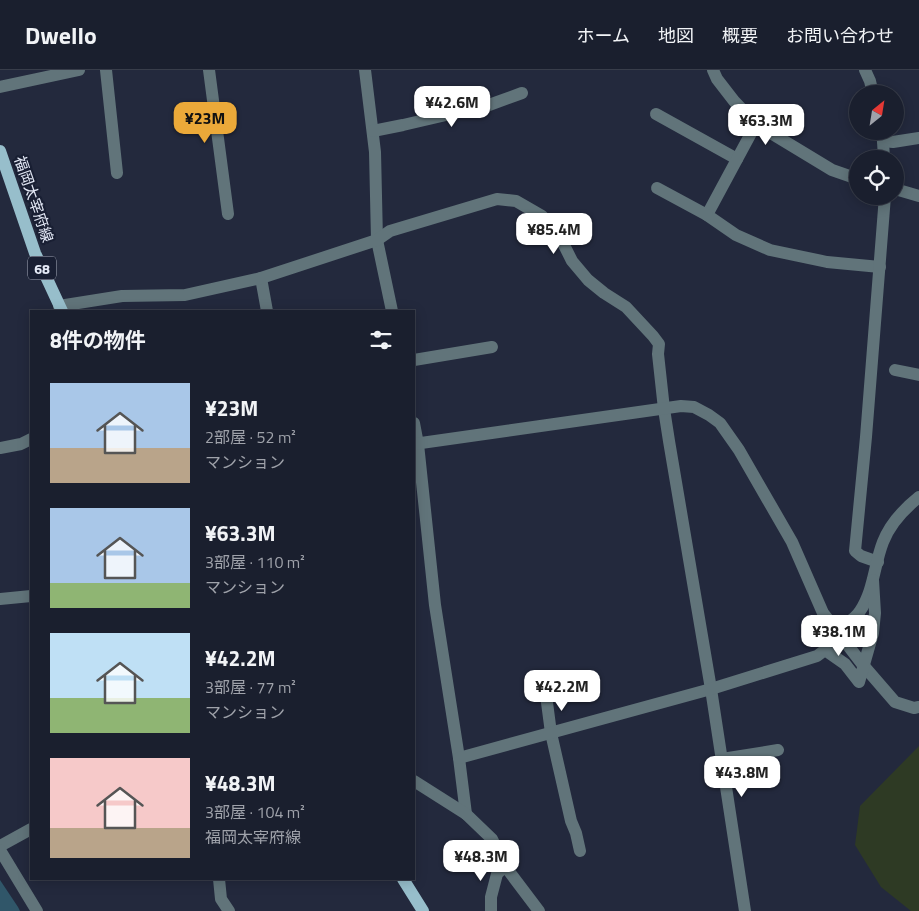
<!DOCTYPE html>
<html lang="ja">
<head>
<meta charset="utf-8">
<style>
  :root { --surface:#1a1f2e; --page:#272c3a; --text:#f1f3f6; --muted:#9fa2aa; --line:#383d4a; --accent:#eba939 }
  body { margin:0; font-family:"Titillium Web","Noto Sans JP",sans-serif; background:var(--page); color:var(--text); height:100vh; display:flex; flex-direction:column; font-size:19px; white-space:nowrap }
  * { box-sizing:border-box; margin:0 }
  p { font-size:16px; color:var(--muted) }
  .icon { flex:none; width:28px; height:28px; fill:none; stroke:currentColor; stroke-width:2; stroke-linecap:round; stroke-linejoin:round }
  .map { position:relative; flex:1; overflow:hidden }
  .sheet { position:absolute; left:30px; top:240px; width:385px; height:570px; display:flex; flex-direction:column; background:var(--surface); border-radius:0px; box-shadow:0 2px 12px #0003,0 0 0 1px var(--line) }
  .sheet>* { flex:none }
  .needle { width:32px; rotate:30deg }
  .controls { position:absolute; left:849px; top:15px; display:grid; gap:10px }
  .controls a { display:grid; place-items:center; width:55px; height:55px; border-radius:50%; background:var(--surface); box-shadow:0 2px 12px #0003,0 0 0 1px var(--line); font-size:25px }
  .price { position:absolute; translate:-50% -42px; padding:0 11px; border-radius:10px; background:#fff; color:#222; font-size:16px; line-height:32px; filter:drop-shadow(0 1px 2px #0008) }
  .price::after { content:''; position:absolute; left:50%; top:30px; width:15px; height:11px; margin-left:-8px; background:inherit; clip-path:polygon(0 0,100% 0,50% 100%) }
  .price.current { background:var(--accent); color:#111 }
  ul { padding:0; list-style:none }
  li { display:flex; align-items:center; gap:15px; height:125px; padding:0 20px }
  li span { display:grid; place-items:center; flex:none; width:140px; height:100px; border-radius:0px; color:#555 }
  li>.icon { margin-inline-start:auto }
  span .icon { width:60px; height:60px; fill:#fffc; stroke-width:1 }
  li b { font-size:21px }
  h2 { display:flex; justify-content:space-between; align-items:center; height:60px; padding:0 20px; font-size:21px }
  header { display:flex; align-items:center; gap:30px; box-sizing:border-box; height:70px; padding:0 25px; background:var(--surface); border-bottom:1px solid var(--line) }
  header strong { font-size:24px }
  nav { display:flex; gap:28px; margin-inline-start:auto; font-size:18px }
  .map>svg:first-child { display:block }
  .green { fill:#2e3a24 }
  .water { fill:#305669 }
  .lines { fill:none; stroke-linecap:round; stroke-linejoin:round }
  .minor { stroke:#61747a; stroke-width:12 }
  .major { stroke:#97becb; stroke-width:12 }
  .labels { text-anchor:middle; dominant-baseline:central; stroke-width:4.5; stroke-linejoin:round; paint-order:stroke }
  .shield { fill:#191f33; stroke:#a8adbc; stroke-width:1 }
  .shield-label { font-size:14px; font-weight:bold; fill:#e5eaf7 }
  .street-label { font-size:15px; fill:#e5eaf7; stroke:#191f33 }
</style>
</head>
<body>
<header>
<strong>Dwello</strong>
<nav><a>ホーム</a><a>地図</a><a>概要</a><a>お問い合わせ</a></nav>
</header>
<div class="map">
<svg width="919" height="841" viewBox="0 0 919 841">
  <rect width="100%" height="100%" fill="#23293d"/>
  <!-- green -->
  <path class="green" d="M919,676V841H911L881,817L855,775L860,736Z"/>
  <!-- water -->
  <path class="water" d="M0,810L18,837L20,841H0Z"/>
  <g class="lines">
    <!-- minor -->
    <g class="minor">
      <path d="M106,0L117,103"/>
      <path d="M209,0L228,144"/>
      <path d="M365,0L375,82L377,170L392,241"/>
      <path d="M713,0L717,9L734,31L756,54L832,100L858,109"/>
      <path d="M865,0L870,11L873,24"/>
      <path d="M0,17L79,0"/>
      <path d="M656,44L737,89"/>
      <path d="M756,54L707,145L736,165L770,180L827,192L880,197"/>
      <path d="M373,61L403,55L489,35L522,23"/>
      <path d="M881,61L883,71L884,89"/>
      <path d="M883,71L893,72L919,68"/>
      <path d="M657,118L707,145"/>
      <path d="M895,119L919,126"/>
      <path d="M261,208L267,241"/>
      <path d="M59,236L122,226L185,225L261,208L377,170L390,161L497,129L516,131L542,146L557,161L572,191L588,210L604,223L626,237L653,266L659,274L658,284L664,339L669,371L711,619L745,841"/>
      <path d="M414,290L492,277"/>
      <path d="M895,300L919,305"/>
      <path d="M414,353L418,374L435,535L459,688L466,744"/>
      <path d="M414,374L681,336L694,337L709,345L720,353L739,380L792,472L823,543L863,595L895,632L914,638L919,637"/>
      <path d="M0,378L21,374L31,369"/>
      <path d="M878,492L861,486L855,481L866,367L885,126"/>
      <path d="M0,529L31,526"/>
      <path d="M837,561C844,554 855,550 860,541C874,520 874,495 883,472C890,454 904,439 919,427"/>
      <path d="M546,625L551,663L571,751L576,763L580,781"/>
      <path d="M459,688L711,619L817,586L825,580L845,594L859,612L873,563L875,543L873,510"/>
      <path d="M722,689L778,680"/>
      <path d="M414,711L466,744L492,769L505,796L539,841"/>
      <path d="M0,776L31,759"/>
      <path d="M0,780L37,841"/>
      <path d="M219,809L221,829L229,841"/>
      <path d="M491,841V827L497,804L505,796"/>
    </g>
    <!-- major -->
    <g class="major">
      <path d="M0,81L35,183L62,241"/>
      <path d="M403,809L423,841"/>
    </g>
  </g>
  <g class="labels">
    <!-- shield labels -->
    <rect class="shield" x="28" y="186.5" width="28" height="23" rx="4"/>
    <g class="shield-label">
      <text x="42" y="198">68</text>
    </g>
    <!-- street labels -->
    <g class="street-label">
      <text transform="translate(34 129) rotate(71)">福岡太宰府線</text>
    </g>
  </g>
</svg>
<div class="controls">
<a><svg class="needle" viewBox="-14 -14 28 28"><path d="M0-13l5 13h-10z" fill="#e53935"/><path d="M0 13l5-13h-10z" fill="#9fa2aa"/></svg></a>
<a><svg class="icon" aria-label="locate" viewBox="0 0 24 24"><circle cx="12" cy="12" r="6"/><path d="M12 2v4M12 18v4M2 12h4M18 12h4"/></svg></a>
</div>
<b class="price" style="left:452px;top:58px">¥42.6M</b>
<b class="price current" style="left:205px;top:74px">¥23M</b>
<b class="price" style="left:766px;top:76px">¥63.3M</b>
<b class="price" style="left:554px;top:185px">¥85.4M</b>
<b class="price" style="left:839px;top:587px">¥38.1M</b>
<b class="price" style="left:562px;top:642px">¥42.2M</b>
<b class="price" style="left:742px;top:728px">¥43.8M</b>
<b class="price" style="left:481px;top:812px">¥48.3M</b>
<section class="sheet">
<h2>8件の物件<svg class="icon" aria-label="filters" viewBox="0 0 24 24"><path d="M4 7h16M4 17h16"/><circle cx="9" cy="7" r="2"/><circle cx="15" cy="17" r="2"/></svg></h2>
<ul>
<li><span style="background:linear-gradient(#a9c7e8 65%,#b9a48a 0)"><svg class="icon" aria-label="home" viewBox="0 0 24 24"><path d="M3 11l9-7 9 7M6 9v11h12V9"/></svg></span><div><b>¥23M</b><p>2部屋 · 52 m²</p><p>マンション</p></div></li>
<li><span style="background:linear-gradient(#a9c7e8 75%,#8fb573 0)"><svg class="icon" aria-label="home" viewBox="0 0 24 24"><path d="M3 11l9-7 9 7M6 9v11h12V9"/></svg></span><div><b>¥63.3M</b><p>3部屋 · 110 m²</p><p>マンション</p></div></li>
<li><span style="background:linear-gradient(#bfe0f5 65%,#8fb573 0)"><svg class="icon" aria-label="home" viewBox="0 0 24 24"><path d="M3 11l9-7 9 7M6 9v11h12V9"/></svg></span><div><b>¥42.2M</b><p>3部屋 · 77 m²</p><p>マンション</p></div></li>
<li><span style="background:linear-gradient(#f6c9c9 70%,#b9a48a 0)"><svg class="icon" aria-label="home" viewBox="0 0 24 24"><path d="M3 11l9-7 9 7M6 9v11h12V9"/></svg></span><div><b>¥48.3M</b><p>3部屋 · 104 m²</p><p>福岡太宰府線</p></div></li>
</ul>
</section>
</div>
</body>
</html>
